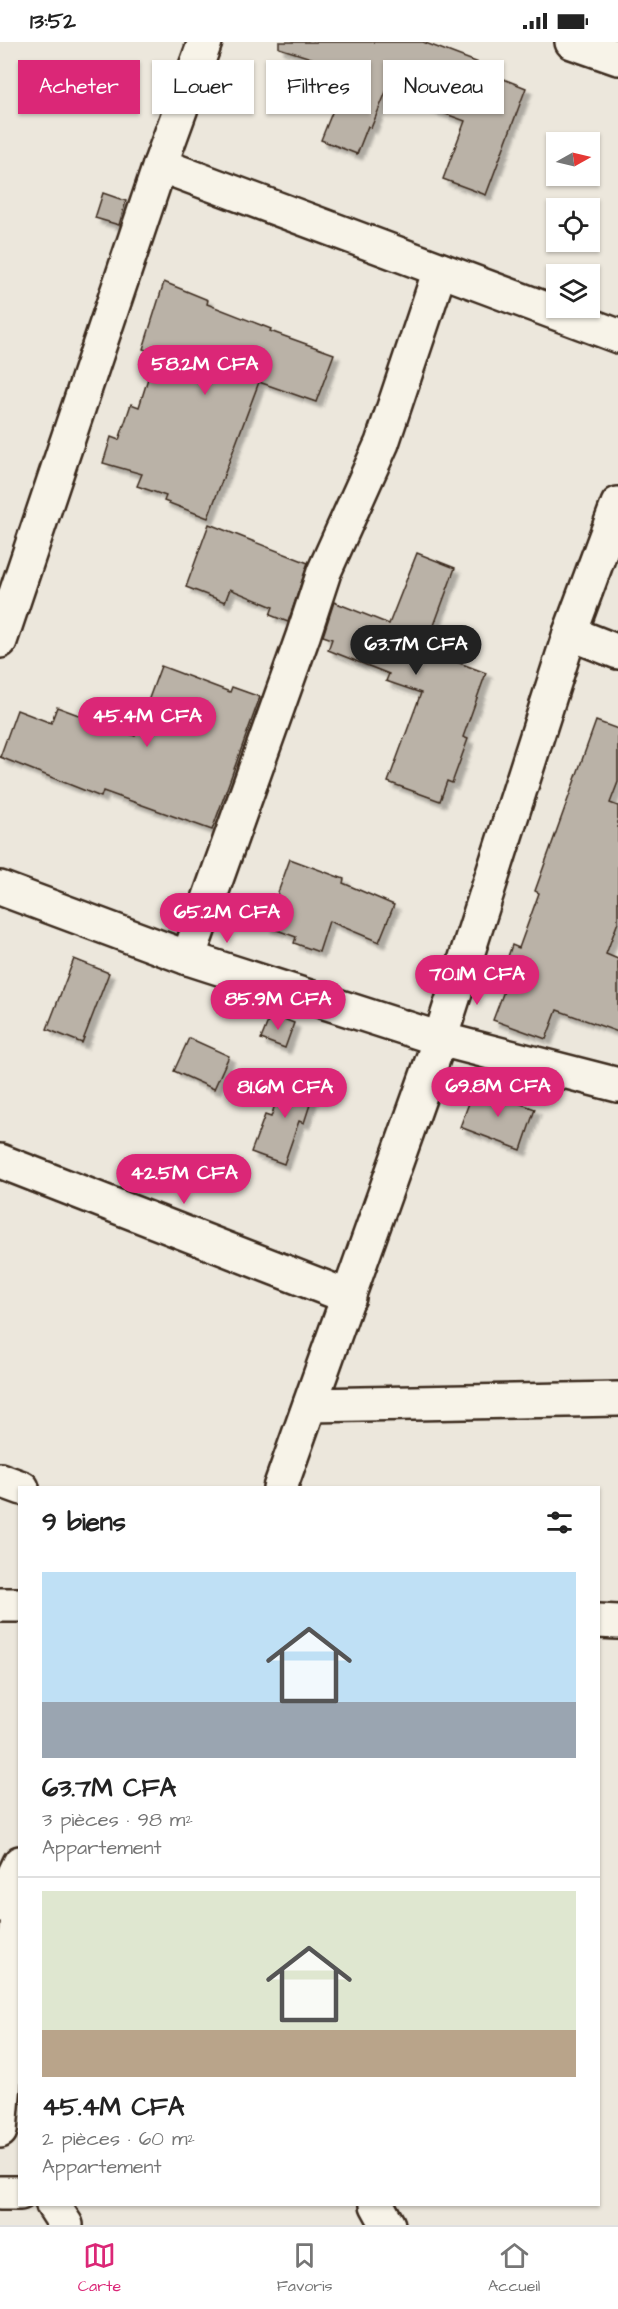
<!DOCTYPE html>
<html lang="fr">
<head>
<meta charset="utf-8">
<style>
  :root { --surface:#fff; --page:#f6f6f6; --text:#222; --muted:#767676; --line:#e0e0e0; --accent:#db2777 }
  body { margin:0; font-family:"Architects Daughter",sans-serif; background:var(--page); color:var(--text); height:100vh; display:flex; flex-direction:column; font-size:22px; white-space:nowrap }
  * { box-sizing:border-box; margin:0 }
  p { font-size:20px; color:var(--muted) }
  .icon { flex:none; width:33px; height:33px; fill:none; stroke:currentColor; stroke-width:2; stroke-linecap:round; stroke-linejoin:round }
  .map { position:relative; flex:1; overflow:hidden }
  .details { position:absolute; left:18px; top:1444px; width:582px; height:720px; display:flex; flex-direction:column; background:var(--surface); border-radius:0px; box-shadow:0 2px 4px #0004 }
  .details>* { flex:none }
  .hud { position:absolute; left:18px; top:18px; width:582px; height:54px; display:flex; gap:12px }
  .needle { width:39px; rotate:82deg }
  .tools { position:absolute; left:546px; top:90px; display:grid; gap:12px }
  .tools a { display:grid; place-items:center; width:54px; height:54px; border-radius:0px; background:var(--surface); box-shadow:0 2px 4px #0004; font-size:30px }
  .price { position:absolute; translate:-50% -51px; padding:0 14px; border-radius:21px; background:var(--accent); color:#fff; font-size:20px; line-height:39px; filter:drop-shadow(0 2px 3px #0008) }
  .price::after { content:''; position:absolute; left:50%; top:36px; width:18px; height:14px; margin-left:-9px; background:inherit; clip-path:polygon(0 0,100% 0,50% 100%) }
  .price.on { background:#222; color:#fff }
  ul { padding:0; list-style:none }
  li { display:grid; align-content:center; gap:12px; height:318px; padding:0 24px }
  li+li { border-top:2px solid var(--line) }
  li span { display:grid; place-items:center; height:186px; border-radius:0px; color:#555 }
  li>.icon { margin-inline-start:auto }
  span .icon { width:108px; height:108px; fill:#fffc; stroke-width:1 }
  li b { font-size:26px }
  h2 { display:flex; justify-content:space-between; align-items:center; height:72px; padding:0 24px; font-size:26px }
  .chip { padding:0 21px; border-radius:0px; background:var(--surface); box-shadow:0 2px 4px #0004; font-size:21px; line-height:54px }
  .chip.on { background:var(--accent); color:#fff }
  .status { display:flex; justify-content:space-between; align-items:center; height:42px; padding:0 30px; background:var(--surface); direction:ltr }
  .status svg { height:16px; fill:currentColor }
  .menu { display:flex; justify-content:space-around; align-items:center; height:84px; border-top:2px solid var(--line); background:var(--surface); font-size:16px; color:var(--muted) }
  .menu a { display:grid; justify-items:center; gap:3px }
  .menu .on { color:var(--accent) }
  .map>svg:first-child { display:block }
  .building { fill:#bab2a7; stroke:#3b2a1e; stroke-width:1.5; filter:url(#shadow) }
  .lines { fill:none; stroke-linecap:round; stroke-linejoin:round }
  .minor-casing { stroke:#3b2a1e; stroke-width:38 }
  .major-casing { stroke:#3b2a1e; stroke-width:38 }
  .minor { stroke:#f7f3e8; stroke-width:33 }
  .major { stroke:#f7f3e8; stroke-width:33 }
</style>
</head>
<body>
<div class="status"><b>13:52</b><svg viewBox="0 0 49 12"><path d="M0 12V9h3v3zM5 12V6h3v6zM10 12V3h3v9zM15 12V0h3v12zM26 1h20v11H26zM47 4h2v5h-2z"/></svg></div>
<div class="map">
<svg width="618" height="2183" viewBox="0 0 618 2183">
  <defs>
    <filter id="shadow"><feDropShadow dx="5.5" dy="5.5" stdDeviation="1.5" flood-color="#0004"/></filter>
  </defs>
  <rect width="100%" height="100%" fill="#ece7dc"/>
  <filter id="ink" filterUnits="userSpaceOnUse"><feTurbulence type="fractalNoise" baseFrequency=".0167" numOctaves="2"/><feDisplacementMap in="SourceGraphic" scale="12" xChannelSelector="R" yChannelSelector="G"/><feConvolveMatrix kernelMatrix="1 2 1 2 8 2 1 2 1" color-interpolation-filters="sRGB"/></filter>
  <g filter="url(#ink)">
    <!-- building -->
    <g class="building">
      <path d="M279,0H423L492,26L491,32L526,46L486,153L443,137L465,79L386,50L371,86L368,84L357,112L321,98L349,28L279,6Z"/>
      <path d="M103,151L126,159L119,183L95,176Z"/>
      <path d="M164,240L208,258L207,262L271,287L270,289L334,312L316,360L259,340L208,476L164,459L166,454L137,444L142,432L103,421L111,395L119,398L131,362L139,365L156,311L143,307Z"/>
      <path d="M209,482L308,521L288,580L270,573L273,565L230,547L225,560L186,545Z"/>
      <path d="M417,511L455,526L425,608L486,631L463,695L468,697L452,741L447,739L440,759L388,740L421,651L386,639L389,632L328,608L332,597L323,594L334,560L389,582Z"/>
      <path d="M161,624L230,650L232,645L260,655L212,788L103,749L101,755L0,715L17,668L51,681L57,665L135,694Z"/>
      <path d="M596,679L618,687V740L610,761L618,764V880L606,912L618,917V990L557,968L546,997L493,978L504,949L497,946L512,903L519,906L539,851L535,849Z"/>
      <path d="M290,817L344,837L343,841L394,863L379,900L329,879L319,910L294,901L296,895L266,884Z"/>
      <path d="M74,917L109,931L82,1001L47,987Z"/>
      <path d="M271,972L294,981L285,1006L261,997Z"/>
      <path d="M189,996L229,1014L214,1047L174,1029Z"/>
      <path d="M285,1031L317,1041L304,1081L299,1079L284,1122L251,1110L265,1073L271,1075Z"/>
      <path d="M475,1045L535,1067L521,1108L460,1085Z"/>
    </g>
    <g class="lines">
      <!-- minor casing -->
      <g class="minor-casing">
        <g id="minor">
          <path d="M572,0L618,16"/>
          <path d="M160,123L618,294"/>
          <path d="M570,591L618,610"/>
          <path d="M0,599L160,123L205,0"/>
          <path d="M0,846L188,916L440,997L618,1043"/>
          <path d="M188,916L303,594L324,530L382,401L440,228"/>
          <path d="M0,1119L349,1255"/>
          <path d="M310,1363L618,1357"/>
          <path d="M0,1438L22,1446"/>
          <path d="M280,1446L440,997L570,591L618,462"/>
          <path d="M0,1863L20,1821"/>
          <path d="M0,2089L20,1849"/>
          <path d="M0,2151H20"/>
          <path d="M53,2163L66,2183"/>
          <path d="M377,2163L388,2183"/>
        </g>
      </g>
      <!-- major casing -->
      <g class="major-casing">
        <g id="major">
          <path d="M0,1563H20"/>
          <path d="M598,1579L618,1580"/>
        </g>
      </g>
      <!-- minor -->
      <use href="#minor" class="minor"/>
      <!-- major -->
      <use href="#major" class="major"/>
    </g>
  </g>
</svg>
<div class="tools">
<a><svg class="needle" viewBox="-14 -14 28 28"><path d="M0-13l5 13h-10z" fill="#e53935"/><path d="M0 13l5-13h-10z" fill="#767676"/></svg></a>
<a><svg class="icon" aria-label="locate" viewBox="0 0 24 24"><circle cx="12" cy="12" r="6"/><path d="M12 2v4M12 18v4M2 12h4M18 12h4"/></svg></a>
<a><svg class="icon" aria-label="layers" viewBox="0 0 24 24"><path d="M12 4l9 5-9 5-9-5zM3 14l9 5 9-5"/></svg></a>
</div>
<b class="price" style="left:205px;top:354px">58.2M CFA</b>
<b class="price on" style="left:416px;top:634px">63.7M CFA</b>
<b class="price" style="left:147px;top:706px">45.4M CFA</b>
<b class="price" style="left:227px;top:902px">65.2M CFA</b>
<b class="price" style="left:477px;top:964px">70.1M CFA</b>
<b class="price" style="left:278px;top:989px">85.9M CFA</b>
<b class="price" style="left:498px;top:1076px">69.8M CFA</b>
<b class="price" style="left:285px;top:1077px">81.6M CFA</b>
<b class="price" style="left:184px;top:1163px">42.5M CFA</b>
<div class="hud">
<a class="chip on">Acheter</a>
<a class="chip">Louer</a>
<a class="chip">Filtres</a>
<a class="chip">Nouveau</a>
</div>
<section class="details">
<h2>9 biens<svg class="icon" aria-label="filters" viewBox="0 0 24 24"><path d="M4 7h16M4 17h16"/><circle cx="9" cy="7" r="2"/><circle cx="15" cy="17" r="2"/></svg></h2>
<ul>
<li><span style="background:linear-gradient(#bfe0f5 70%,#9aa5b1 0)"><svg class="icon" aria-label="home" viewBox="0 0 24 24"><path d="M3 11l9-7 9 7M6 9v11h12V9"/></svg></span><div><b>63.7M CFA</b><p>3 pièces · 98 m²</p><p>Appartement</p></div></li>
<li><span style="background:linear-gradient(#dfe7d0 75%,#b9a48a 0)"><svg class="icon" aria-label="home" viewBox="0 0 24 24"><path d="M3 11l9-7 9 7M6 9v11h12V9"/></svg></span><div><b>45.4M CFA</b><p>2 pièces · 60 m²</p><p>Appartement</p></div></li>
</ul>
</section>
</div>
<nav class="menu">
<a class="on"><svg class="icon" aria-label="map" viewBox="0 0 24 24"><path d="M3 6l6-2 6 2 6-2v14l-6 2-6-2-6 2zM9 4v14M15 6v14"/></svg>Carte</a>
<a><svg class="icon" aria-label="saved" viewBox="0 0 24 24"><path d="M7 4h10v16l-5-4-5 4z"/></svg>Favoris</a>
<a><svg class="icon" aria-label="home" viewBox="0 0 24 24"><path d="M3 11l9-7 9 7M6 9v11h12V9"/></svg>Accueil</a>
</nav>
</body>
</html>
